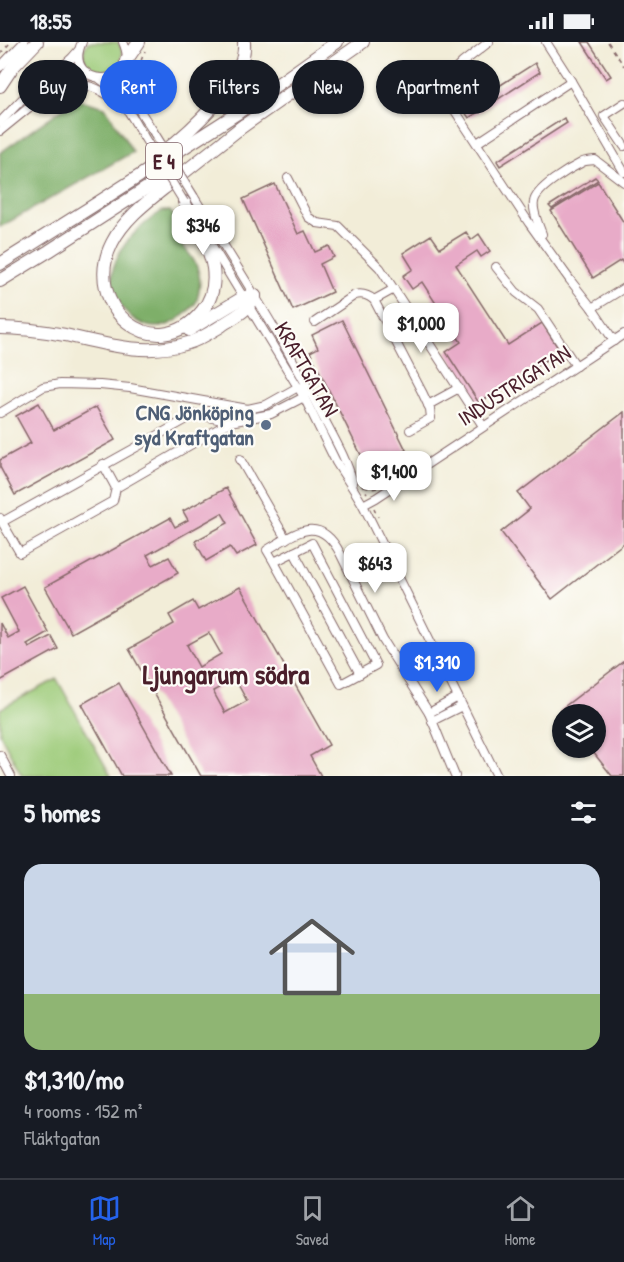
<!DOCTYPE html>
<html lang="en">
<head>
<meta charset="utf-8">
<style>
  :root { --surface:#171b24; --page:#20242c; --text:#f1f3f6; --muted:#9ea1a6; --line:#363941; --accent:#2563eb }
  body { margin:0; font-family:"Patrick Hand",sans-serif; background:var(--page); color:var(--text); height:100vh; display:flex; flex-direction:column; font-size:22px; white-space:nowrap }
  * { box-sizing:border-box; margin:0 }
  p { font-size:20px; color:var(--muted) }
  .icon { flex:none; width:33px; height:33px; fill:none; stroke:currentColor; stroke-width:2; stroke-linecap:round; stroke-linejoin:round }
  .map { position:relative; height:734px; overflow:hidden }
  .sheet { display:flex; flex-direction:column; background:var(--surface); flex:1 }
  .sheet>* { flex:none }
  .banner { position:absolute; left:18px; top:18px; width:588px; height:54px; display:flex; gap:12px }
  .controls { position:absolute; left:552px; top:662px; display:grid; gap:12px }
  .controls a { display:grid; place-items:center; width:54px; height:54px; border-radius:50%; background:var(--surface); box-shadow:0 2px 4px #0004; font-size:30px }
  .price { position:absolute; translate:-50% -51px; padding:0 14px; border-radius:12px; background:#fff; color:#222; font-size:20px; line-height:39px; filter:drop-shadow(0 2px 3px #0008) }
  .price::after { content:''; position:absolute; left:50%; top:36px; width:18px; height:14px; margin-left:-9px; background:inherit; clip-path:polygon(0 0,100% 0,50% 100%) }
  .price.on { background:var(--accent); color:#fff }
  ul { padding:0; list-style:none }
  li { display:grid; align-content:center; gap:12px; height:318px; padding:0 24px }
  li span { display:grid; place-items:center; height:186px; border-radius:18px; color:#555 }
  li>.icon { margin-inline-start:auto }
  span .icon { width:108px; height:108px; fill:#fffc; stroke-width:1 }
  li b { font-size:26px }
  h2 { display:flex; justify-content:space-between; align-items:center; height:72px; padding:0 24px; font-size:26px }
  .tag { padding:0 21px; border-radius:27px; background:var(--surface); box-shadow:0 2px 4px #0004; font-size:21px; line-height:54px }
  .tag.on { background:var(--accent); color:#fff }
  .status { display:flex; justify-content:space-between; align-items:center; height:42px; padding:0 30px; background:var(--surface); direction:ltr }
  .status svg { height:16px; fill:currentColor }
  .tabs { display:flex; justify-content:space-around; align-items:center; height:84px; border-top:2px solid var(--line); background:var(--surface); font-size:16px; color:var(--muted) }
  .tabs a { display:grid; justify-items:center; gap:3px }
  .tabs .on { color:var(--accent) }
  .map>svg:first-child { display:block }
  .green { fill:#9dcb79; stroke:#747552; stroke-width:1.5 }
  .forest { fill:#7eaf69; stroke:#64674a; stroke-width:1.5 }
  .building { fill:#e8abc8; fill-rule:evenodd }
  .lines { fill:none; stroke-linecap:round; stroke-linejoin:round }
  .minor-casing { stroke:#856768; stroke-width:10 }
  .highway-casing { stroke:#856768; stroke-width:14 }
  .path { stroke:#856768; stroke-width:1.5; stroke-dasharray:4.5 4.5; stroke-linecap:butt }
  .minor { stroke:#fff; stroke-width:8 }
  .highway { stroke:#fff; stroke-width:12 }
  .minor-bridge-casing { stroke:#856768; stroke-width:10; stroke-linecap:butt }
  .minor-bridge { stroke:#fff; stroke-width:8 }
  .service-dot { fill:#5c6f8a; stroke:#fdfcf7; stroke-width:2 }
  .labels { text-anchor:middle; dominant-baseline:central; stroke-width:4.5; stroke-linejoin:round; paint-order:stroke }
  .shield { fill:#fdfcf7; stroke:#806168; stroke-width:1.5 }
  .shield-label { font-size:21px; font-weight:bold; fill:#4a1f2b }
  .street-label { font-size:22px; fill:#4a1f2b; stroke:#fdfcf7 }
  .service-label { font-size:22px; font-weight:bold; fill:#4e5e75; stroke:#fdfcf7; text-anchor:end }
  .district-label { font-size:28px; font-weight:bold; fill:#4a1f2b; stroke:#fdfcf7 }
</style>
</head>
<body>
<div class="status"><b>18:55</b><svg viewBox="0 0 49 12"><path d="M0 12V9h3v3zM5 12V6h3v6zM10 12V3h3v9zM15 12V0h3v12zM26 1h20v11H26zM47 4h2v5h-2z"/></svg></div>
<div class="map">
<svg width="624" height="734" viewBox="0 0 624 734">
  <rect width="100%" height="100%" fill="#fdfcf7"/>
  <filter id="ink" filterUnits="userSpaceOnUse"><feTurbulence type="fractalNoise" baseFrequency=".0167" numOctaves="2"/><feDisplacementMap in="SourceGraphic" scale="12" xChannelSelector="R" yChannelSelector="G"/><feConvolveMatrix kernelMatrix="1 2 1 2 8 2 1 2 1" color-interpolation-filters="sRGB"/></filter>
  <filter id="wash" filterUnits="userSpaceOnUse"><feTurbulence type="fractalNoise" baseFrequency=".008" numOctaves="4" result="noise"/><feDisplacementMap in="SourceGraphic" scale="24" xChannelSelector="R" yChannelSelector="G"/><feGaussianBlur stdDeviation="1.35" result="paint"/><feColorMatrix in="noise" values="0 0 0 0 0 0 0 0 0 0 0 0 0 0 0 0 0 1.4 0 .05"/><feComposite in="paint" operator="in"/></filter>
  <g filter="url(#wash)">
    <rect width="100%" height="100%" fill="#f2edd8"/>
    <!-- green -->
    <g class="green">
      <path d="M88,0H118C135,27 93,45 85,18C82,11 84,6 88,0Z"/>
      <path d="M57,637L111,734H22L0,692V667Z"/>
    </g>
    <!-- forest -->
    <g class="forest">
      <path d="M76,57L105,65L133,110L0,185V111Z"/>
      <path d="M162,169H170L175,176V197C190,210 203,226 199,248C197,262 196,261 186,271C176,281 159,289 145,283C124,275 107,249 113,227C120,201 141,183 162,169Z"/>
    </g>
    <g id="blocks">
      <!-- building -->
      <g class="building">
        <path d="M582,0H589L611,34L606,37Z"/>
        <path d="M535,21L540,30L469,76L463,67Z"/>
        <path d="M564,76L567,81L500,124L497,119Z"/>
        <path d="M595,135L598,138L552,167L549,164Z"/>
        <path d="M598,140L624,181V223L621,218L593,236L551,169Z"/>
        <path d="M275,142L298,192L305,189L315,210L329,204L334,215L320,222L332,250L293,268L243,157Z"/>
        <path d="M466,190L471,198L479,192L490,209L481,215L477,209L456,223L508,303L542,281L560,309L479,361L446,310L461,300L422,240L412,247L403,234L413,227L403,211L431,193L440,206Z"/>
        <path d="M342,278L406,408L368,427L310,310L318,306L312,293Z"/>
        <path d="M39,361L54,388L96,365L115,398L15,453L0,425V418L31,401L16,374Z"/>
        <path d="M624,370V501L552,557L501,490L530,467L518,451Z"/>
        <path d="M226,446L257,503L236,514L230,505L206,519L195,499L228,481L222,471L147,513L153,523L169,515L178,531L71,591L45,545L170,476L175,485L188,478L183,469Z"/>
        <path d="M23,544L48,590L27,602L29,606L51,594L58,607L0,639V581L8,596L19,590L1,556Z"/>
        <path d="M240,545L329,703L310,714L321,734H201L129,607L174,582L169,573L193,559L198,568ZM209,591L221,612L199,625L187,603ZM235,637L247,659L225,671L213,649Z"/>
        <path d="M624,619V734H612L589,705H596V672H563L560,668Z"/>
        <path d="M119,641L171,734H122L82,662Z"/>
      </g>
    </g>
  </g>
  <g filter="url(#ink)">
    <use href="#blocks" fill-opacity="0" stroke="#856768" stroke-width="1.5"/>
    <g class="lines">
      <!-- minor casing -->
      <g class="minor-casing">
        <g id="minor">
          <path d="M82,0C60,47 145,49 123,0"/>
          <path d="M489,0L462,21L448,35L443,46L448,58L529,181L570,238L592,266L614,299"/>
          <path d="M546,0L571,39L624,130"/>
          <path d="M125,22L128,44L131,55L153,89"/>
          <path d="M0,25L24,0"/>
          <path d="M100,37C120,51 131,74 144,95"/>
          <path d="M46,50C58,39 69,32 86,30"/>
          <path d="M624,61L604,74L624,104"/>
          <path d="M28,66C70,40 84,31 125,66"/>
          <path d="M0,80C14,66 26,52 41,39C56,28 66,24 78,9"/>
          <path d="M0,89L32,63"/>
          <path d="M477,101L571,39"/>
          <path d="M288,136L308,175L317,181L338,184L380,226L483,384"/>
          <path d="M194,155C238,227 285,299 323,375C334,396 347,418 353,441"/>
          <path d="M542,192C539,184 532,168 534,160C536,146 569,127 581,121C585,118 590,119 595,118L624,140"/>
          <path d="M209,199L304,355L336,420L354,448L363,463L497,734"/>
          <path d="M496,225L516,250L538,267L576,324"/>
          <path d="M374,258L422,350L430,367L431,376L410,388"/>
          <path d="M592,266L624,246"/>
          <path d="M315,280L355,253C363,251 368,253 374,258L394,247"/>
          <path d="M428,363L459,346"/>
          <path d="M0,371L43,345L60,342L100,343L130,346L248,367L266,363L298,345L303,346"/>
          <path d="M240,417L286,497"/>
          <path d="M103,422L116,446"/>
          <path d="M363,463L376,456L624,292"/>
          <path d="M0,476L2,480L196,372L230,380L271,372L304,355L309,347"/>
          <path d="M2,480L20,511L113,459L116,446L230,380"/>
          <path d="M294,510L360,632"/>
          <path d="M274,520L312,501L376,623L341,642L274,520L267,508C296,491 319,471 340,511L383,598L429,671L455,734"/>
          <path d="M429,671L458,655"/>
          <path d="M432,679L462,664"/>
          <path d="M0,713L11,734"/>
        </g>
      </g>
      <!-- highway casing -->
      <g class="highway-casing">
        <g id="highway">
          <path d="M126,19L139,0"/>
          <path d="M0,44L12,26L37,0"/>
          <path d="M239,87L363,0"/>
          <path d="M160,113C188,91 248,39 244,0"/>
          <path d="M184,160C195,181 209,203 213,226C215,241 212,257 202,269C155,327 80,264 112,201C125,175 151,157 172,140C196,121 220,102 244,83"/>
          <path d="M0,222L91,165L236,72L337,0"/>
          <path d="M0,239L49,209L176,127"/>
          <path d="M0,286C22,286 43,289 65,293C105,302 147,315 188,301C199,298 211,290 221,284C235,274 247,270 255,254"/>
          <path d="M189,288L244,255L255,254"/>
        </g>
      </g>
      <!-- path -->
      <g class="path">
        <path d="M608,0L624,24"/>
        <path d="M0,12L11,0"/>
        <path d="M139,54C136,38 138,24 145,9"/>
        <path d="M361,442L367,451"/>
        <path d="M364,445L372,447L377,446"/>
        <path d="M374,466L378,475"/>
      </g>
      <!-- minor -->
      <use href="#minor" class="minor"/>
      <!-- highway -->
      <use href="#highway" class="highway"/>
      <!-- minor-bridge casing -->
      <g class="minor-bridge-casing">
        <g id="minor-bridge">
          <path d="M153,89L194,155"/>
          <path d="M144,95L184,160"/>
        </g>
      </g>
      <!-- minor-bridge -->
      <use href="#minor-bridge" class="minor-bridge"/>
    </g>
  </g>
  <!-- markers -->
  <circle class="service-dot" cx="266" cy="383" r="6"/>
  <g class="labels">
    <!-- shield labels -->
    <rect class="shield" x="146" y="101" width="36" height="36" rx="4.5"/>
    <g class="shield-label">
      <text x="164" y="119">E 4</text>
    </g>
    <!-- street labels -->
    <g class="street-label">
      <text transform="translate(307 327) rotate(60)">KRAFTGATAN</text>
      <text transform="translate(514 343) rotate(-33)">INDUSTRIGATAN</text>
    </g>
    <!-- service labels -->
    <g class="service-label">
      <text x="254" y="370">CNG Jönköping<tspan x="254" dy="25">syd Kraftgatan</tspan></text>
    </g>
    <!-- district labels -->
    <g class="district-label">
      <text x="226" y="632">Ljungarum södra</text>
    </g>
  </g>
</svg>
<div class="controls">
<a><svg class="icon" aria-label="layers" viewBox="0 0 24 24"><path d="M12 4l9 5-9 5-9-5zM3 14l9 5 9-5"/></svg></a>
</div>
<b class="price" style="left:203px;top:214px">$346</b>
<b class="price" style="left:421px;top:312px">$1,000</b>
<b class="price" style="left:394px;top:460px">$1,400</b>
<b class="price" style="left:375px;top:552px">$643</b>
<b class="price on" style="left:437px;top:651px">$1,310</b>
<div class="banner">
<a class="tag">Buy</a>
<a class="tag on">Rent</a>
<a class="tag">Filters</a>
<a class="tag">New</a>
<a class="tag">Apartment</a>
</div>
</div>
<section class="sheet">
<h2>5 homes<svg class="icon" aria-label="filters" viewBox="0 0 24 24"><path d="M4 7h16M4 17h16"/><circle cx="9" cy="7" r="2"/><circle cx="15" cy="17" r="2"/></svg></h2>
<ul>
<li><span style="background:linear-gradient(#c9d6e8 70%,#8fb573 0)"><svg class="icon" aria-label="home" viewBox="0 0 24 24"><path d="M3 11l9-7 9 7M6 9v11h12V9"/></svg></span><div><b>$1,310/mo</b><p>4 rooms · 152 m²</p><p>Fläktgatan</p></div></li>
</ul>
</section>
<nav class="tabs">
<a class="on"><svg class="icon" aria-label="map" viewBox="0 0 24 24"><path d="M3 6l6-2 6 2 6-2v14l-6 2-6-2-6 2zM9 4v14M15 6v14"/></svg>Map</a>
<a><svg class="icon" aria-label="saved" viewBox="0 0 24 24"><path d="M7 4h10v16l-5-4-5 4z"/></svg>Saved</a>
<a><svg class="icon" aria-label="home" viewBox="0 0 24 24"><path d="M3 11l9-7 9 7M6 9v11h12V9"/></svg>Home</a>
</nav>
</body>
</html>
